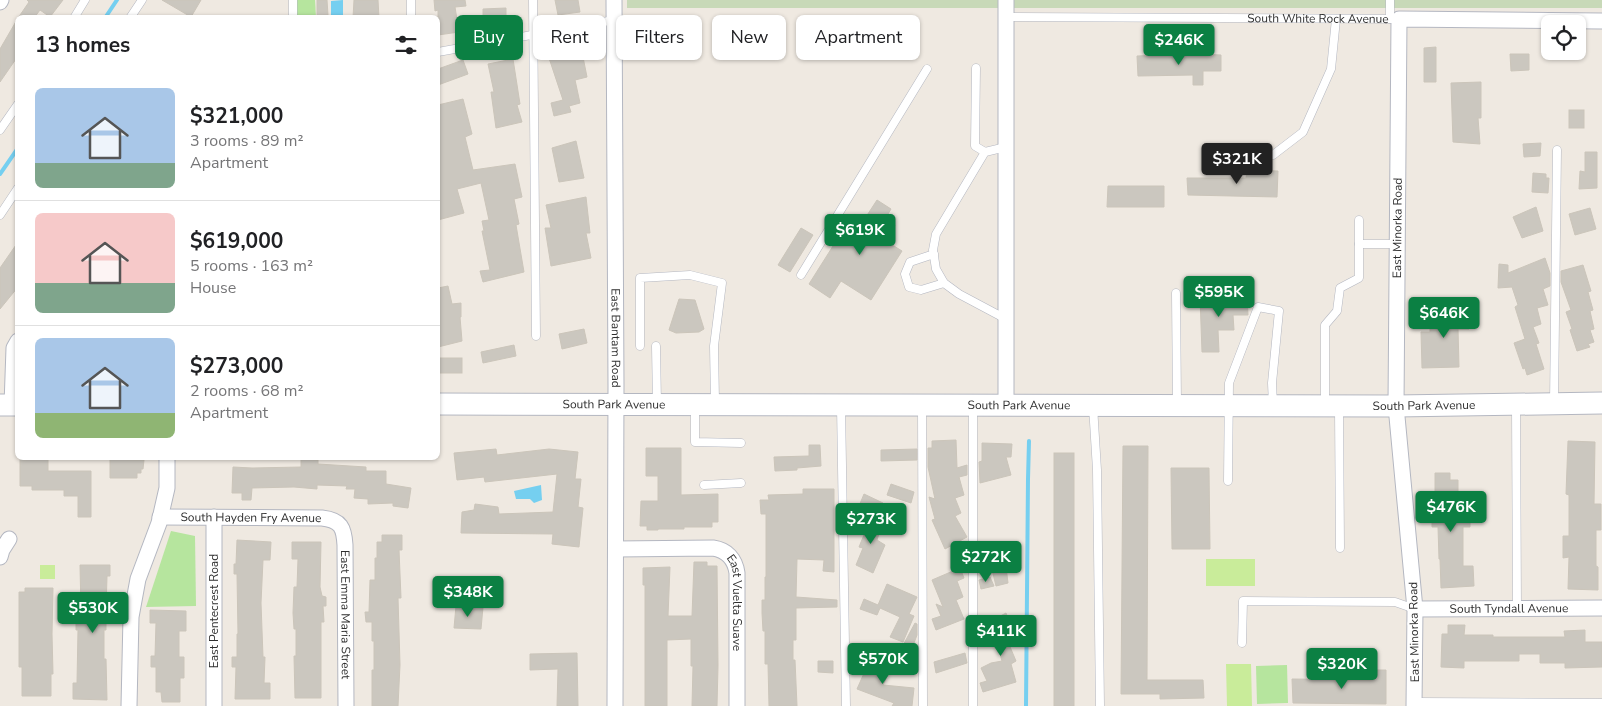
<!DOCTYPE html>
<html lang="en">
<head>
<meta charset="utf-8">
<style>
  :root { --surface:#fff; --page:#f2f2f2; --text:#202124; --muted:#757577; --line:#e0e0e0; --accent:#0b8043 }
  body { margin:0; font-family:"Nunito Sans",sans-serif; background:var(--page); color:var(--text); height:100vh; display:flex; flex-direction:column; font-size:19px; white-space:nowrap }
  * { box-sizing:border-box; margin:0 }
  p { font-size:16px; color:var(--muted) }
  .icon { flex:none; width:28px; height:28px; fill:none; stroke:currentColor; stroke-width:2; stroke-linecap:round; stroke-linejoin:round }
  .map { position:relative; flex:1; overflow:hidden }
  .drawer { position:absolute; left:15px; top:15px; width:425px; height:445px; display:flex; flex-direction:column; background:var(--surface); border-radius:8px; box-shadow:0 1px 4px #0004 }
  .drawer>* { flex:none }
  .top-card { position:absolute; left:455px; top:15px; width:475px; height:45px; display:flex; gap:10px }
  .fabs { position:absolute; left:1541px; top:15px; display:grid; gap:10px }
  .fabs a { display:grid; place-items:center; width:45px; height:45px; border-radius:8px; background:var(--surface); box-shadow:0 1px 4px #0004; font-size:25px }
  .price { position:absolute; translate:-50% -42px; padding:0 11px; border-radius:5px; background:var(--accent); color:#fff; font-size:16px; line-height:32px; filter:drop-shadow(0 1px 2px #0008) }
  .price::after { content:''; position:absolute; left:50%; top:30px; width:15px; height:11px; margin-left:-8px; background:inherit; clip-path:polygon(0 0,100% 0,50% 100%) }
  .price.active { background:#222; color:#fff }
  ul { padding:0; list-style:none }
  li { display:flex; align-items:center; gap:15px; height:125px; padding:0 20px }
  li+li { border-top:1px solid var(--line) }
  li span { display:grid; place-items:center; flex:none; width:140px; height:100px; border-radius:8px; color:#555 }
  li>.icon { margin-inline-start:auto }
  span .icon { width:60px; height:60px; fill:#fffc; stroke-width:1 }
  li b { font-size:21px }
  h2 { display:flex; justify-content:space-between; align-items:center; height:60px; padding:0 20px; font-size:21px }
  .chip { padding:0 18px; border-radius:8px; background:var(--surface); box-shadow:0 1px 4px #0004; font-size:18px; line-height:45px }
  .chip.active { background:var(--accent); color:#fff }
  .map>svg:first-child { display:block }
  .green { fill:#b6e59e }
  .cemetery { fill:#c8d9b8 }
  .pitch { fill:#c9ec9a }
  .water { fill:#75cff0 }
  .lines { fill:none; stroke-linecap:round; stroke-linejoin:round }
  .stream { stroke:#75cff0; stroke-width:4 }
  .building { fill:#cbc7bf; stroke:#cbc5ba }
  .lane-casing { stroke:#b4b7c1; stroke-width:9 }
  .street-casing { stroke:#b4b7c1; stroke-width:17 }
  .secondary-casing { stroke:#b4b7c1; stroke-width:23 }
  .lane { stroke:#fff; stroke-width:8 }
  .street { stroke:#fff; stroke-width:15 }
  .secondary { stroke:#fff; stroke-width:21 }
  .labels { text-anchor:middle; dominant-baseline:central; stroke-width:4; stroke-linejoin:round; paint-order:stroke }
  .street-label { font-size:12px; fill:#2e2e2e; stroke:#fff }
</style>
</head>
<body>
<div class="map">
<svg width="1602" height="706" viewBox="0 0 1602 706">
  <rect width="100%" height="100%" fill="#efe9e1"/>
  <!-- green -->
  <g class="green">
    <path d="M297,0H315L316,17H297Z"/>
    <path d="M171,531L195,536L196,606L146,607Z"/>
    <path d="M1287,665L1288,703L1257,704L1256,666Z"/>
  </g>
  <!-- cemetery -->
  <rect class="cemetery" x="627" y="0" width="975" height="8"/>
  <!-- pitch -->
  <g class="pitch">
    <rect x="1206" y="559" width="49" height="27"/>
    <rect x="40" y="565" width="15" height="14"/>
    <path d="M1226,664H1251L1252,706H1227Z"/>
  </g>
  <!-- water -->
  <g class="water">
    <path d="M343,0V17H331V1Z"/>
    <path d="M541,485L542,500L534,503L530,499H516L514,491Z"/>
  </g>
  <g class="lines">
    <!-- stream -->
    <g class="stream">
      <path d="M105,18L117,0"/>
      <path d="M0,174L18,148"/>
      <path d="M1026,706L1028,479L1029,441"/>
    </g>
  </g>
  <!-- building -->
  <g class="building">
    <path d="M27,0H63L50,17L40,10L34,18H18L29,2Z"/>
    <path d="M162,0H201L191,17Z"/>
    <path d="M317,0H327L328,15L317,16Z"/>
    <path d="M354,0H378L379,18H353Z"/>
    <path d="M434,0H465L466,6L455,7L459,32L438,35V10L435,11Z"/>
    <path d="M555,0H578L580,12L558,15Z"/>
    <path d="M506,8V21L483,22V9Z"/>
    <path d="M18,18V56L0,82V49Z"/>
    <path d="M590,38L593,50L582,52L587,77L575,80L580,103L569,106L571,112L554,116L551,103L563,100L545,46Z"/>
    <path d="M1436,47V82H1424V48Z"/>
    <path d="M1195,54L1221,55V71H1203V85H1193V75L1138,76L1137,56Z"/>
    <path d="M1510,54H1529V70L1511,71Z"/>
    <path d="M513,59L520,104L517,105L522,122L496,128L491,92H494L488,64Z"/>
    <path d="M463,60L468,74L438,85V69Z"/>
    <path d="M1481,82V118H1478L1480,144L1453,142L1451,83Z"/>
    <path d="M463,99L472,134L465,137L473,170L515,164L522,197L514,199L519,224L516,225L524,272L483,282L480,271L490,270L482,231H484L482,221L489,220L481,183L457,189L464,213L438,220V105Z"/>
    <rect x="1569" y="110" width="15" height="18"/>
    <path d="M576,141L584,178L559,182L552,148Z"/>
    <path d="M1541,143L1540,156L1524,157L1523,144Z"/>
    <path d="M1585,152H1597V188L1579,189L1580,171L1585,172Z"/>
    <path d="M1247,170L1278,171L1277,197L1188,195L1187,178H1246Z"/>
    <path d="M1533,173L1546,174V178H1549L1548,193L1532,192Z"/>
    <path d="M1108,186H1164V207H1107Z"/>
    <path d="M586,197L590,233H586L591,258L551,266L545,228H551L546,205Z"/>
    <path d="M877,200L891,209L885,219L895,225L886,241L902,251L871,300L841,281L830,298L809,284L852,216L862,223Z"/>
    <path d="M1536,207L1543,231L1522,238L1513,217Z"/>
    <path d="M1590,208L1596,229L1575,235L1569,214Z"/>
    <path d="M801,228L813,235L790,272L778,265Z"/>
    <path d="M18,242V287L0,309V268Z"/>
    <path d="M1545,258L1550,273V286L1543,289L1548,305L1537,308L1541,324L1533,327L1539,343L1536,344L1544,369L1527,375L1525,368L1523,369L1514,343L1525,339L1515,307L1518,305L1512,287L1498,288L1499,264L1508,265V273Z"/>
    <path d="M1583,265L1591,291L1588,292L1593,310L1590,311L1594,329L1590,330L1594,342L1588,344L1590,347L1577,351L1570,330L1572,329L1566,312L1571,310L1561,282V271Z"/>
    <path d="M448,286L452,304L461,303V317H460L462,341L438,347V288Z"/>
    <path d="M1247,295L1248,315H1233L1234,330H1218L1219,352H1202L1200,297Z"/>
    <path d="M679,299L695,300L704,329L699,332L676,333L669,330Z"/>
    <path d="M1436,310H1468L1469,329H1458L1459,367L1422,368L1421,332H1430V322H1436Z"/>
    <path d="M584,329L587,343L562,349L559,334Z"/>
    <path d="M514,345L516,356L483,363L481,352Z"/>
    <rect x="438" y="358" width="24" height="15"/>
    <path d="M956,440L957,468L967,465V475L959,477L964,495L955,498L961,513L955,516L967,537L945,549L932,520L935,519L929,497L935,499L928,467V448H932V441Z"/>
    <path d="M1568,441L1595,442L1594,504H1601V530H1596V566L1598,567V590L1568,589L1569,557L1563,558V536H1569V495L1566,494Z"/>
    <path d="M982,443L1012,444L1011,457H1006L1011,475L980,483L979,462L982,461Z"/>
    <path d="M809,445H820L821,466L797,468V470L775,471L774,457L809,456Z"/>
    <path d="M1123,446H1148L1147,680H1203L1204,698L1160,699V694H1121Z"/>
    <path d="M646,448H681V495L718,494V522H712V527H684V529H658V530H647V526H640L641,501H658V476H646Z"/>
    <path d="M496,449L497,455L549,449L578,452L575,479H581L578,507L583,508L579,547L552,544L553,534L461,533L462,512L474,510L475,504L498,507L499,514L553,512L557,474L485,482L484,477L457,480L454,453Z"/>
    <path d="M917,449V460L881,461V450Z"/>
    <rect x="1054" y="453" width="20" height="253"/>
    <path d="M20,458H48V471H91V517H78V496H64V490H32V486H20Z"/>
    <path d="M110,459L144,460L143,469H141V473H137V478H110Z"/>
    <path d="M301,459L318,460V464L366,467V471H386V484L411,488L408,508L393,506V503L368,504V499L354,498L355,489H346L347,486L317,485V489L294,487L252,488L251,500H242V493H232L233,467L252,468L301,467Z"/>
    <path d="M1171,468H1209L1210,549H1172Z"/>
    <path d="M1435,473H1450V480H1458V501H1461V510H1470V527H1463V566H1473L1474,586L1441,588L1440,559H1439L1438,527H1432V500H1435Z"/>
    <path d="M891,484L914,492L911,503L887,495Z"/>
    <path d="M803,489H834V572L823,571L824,560L797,559L796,597L837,600V607L796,608V640H793V660H795L797,706H769L768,664H765V631H763L762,613V600H765V577H766V514H761L760,500H769L768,495L803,494Z"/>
    <path d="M864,494L883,503L878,514L859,506Z"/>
    <path d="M869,514L883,521L877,540L885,545L873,573L856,565L863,548L859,547L866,530L863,529Z"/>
    <path d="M382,535H402V550H399L401,598H398L400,665L398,706H372V670H374V641H372V622H366L365,612H369L370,580H375V558H377V542H382Z"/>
    <path d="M237,540L271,542L270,560H263L261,603L263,657H265L264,683H270V699H235L236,667H232V657H237V634H238L237,574H234V564H236Z"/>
    <path d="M292,542H321L320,587L322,596L326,597V606H323L324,622H321V698H295L294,656H296V629H294L293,613L294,587H297L298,559H292Z"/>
    <path d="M1004,551L1008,583L996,586L989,557Z"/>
    <path d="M694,562H707V566H717L718,666L717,706H692L693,666H691V639L667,640V706H645V585H643V568L670,567L668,616H692Z"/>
    <path d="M80,565H110V576H107L106,610H116V623H106V630H104V659H106L107,700L73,699V683H77L78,630H76V610H81Z"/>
    <path d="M960,568L964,578L957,581L963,597L956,600L964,619L936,630L932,619L941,616L936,604L943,607L932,580Z"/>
    <path d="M990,577L994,586L981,589L979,580Z"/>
    <path d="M887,584L917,597L909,614L914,616L903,642L890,637L900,617L880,608L877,615L860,609L864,599L878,605Z"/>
    <path d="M25,588H53L52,634L53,674H51V696H22V667H19V592H25Z"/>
    <path d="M456,606L483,607L481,629L454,628Z"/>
    <path d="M150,610L186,611V631H179V657H184V678H180V702H162L161,692H156V667H151V656H155L156,623H150Z"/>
    <path d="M1006,613L1016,639L1008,642L1016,661L1011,664L1016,682L983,692L980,683L987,681L981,668L991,663L1002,661L991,621Z"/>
    <path d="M915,623L917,624V635L908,659L917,663L914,673L893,664Z"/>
    <path d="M1448,625H1465L1464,635H1493V637H1565L1564,631L1585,630V642H1602V667L1565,668V663H1540V654H1519V661H1464V668L1441,667L1442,634H1448Z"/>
    <path d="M577,653L578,706H557L558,669L530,670V654Z"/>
    <path d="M965,653L967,663L936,673L934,662Z"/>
    <path d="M858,656L889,672L883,685L914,688L912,706H892L894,703L857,689L865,671L856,667Z"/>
    <path d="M818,661H833V673L818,672Z"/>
    <path d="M1371,670H1386V704L1293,703L1292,679L1371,680Z"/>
  </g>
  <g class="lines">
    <!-- lane casing -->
    <g class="lane-casing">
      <g id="lane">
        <path d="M293,0V18"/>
        <path d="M411,0V18"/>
        <path d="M533,0L536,336"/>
        <path d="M1390,0V19"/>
        <path id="s1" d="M1006,17L1399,19"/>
        <path d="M74,18L85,0"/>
        <path d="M130,18L142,0"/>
        <path d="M438,52L614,20"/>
        <path d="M976,68L975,146L985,152"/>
        <path d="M0,130L18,104"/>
        <path d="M1006,147L985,152L936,234L933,250L936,269L944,283L959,294L1006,319"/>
        <path d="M1273,155L1303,132L1331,69L1336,19"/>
        <path d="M0,215L18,188"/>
        <path d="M1359,220V244"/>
        <path d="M934,254L910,262L905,274L909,287L921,290L944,283"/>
        <path d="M801,275L927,69"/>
        <path d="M1176,293L1177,405"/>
        <path d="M640,346V278L690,275L722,283L714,346L715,402"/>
        <path d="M656,346L657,404"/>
        <path d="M1554,403L1557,150"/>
        <path d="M1325,405V325L1337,311L1340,288L1359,278V244H1397"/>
        <path d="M1516,405L1517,609"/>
        <path d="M695,406V442L741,443"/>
        <path d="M841,406L846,706"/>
        <path d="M922,406L923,706"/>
        <path d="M1093,406L1097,470L1100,706"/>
        <path d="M973,407V706"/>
        <path d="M1339,408L1340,548"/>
        <path d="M1228,481L1229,383L1258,307L1279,311L1272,383L1273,405"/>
        <path d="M704,485L741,483"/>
        <path d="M1242,643L1243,601L1395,602L1415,609"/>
        <path d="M1415,702L1602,703"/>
      </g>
    </g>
    <!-- street casing -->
    <g class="street-casing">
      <g id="street">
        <path id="s2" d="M614,0L616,385L615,706"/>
        <path d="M1006,0V405"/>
        <path d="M0,2L1,0"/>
        <path d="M12,405L14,348L18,341"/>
        <path id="s3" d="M160,517L322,518C341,520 344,528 345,545L346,706"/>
        <path d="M214,517V706"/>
        <path id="s4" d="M616,549L713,548C727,550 735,559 737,573V706"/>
        <path d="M0,557L2,550L9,539"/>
        <path id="s5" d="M1415,609L1602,608"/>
        <path d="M129,706L131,617L138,579L159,523L167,488V458"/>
        <path id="s6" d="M1414,706L1415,609L1396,406L1399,19L1602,21"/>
      </g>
    </g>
    <!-- secondary casing -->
    <g class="secondary-casing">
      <g id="secondary">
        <path id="s7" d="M438,404L1396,406L1602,403"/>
        <path d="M0,405H18"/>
      </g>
    </g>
    <!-- lane -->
    <use href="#lane" class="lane"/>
    <!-- street -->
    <use href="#street" class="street"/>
    <!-- secondary -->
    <use href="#secondary" class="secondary"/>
  </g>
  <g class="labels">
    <!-- street labels -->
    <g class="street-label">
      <text stroke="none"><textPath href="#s1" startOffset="312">South White Rock Avenue</textPath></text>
      <text stroke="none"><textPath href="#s6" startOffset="479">East Minorka Road</textPath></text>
      <text stroke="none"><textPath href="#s2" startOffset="338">East Bantam Road</textPath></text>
      <text stroke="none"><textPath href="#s7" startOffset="176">South Park Avenue</textPath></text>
      <text stroke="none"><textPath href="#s7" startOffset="581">South Park Avenue</textPath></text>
      <text stroke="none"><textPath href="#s7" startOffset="986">South Park Avenue</textPath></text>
      <text stroke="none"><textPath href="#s3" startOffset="91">South Hayden Fry Avenue</textPath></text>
      <text stroke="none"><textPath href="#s4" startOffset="164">East Vuelta Suave</textPath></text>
      <text stroke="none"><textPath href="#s5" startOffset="94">South Tyndall Avenue</textPath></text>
      <text transform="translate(214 611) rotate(-90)">East Pentecrest Road</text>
      <text stroke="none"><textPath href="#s3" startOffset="272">East Emma Maria Street</textPath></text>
      <text transform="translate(1414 632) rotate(-91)">East Minorka Road</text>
    </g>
  </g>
</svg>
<div class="fabs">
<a><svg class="icon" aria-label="locate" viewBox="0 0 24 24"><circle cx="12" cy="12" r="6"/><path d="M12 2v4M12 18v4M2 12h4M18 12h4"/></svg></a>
</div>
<b class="price" style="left:1179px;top:66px">$246K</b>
<b class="price active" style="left:1237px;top:185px">$321K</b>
<b class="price" style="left:860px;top:256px">$619K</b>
<b class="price" style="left:1219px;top:318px">$595K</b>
<b class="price" style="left:1444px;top:339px">$646K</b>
<b class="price" style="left:1451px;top:533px">$476K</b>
<b class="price" style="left:871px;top:545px">$273K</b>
<b class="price" style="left:986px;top:583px">$272K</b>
<b class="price" style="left:468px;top:618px">$348K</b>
<b class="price" style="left:93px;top:634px">$530K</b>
<b class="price" style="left:1001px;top:657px">$411K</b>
<b class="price" style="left:883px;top:685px">$570K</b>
<b class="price" style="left:1342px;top:690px">$320K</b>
<div class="top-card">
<a class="chip active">Buy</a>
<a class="chip">Rent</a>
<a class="chip">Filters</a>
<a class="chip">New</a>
<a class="chip">Apartment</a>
</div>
<section class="drawer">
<h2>13 homes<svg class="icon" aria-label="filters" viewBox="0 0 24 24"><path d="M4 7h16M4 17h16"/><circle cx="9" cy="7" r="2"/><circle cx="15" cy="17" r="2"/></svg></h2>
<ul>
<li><span style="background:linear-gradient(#a9c7e8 75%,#7fa58c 0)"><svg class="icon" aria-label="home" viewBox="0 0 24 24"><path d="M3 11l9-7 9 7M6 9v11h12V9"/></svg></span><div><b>$321,000</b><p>3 rooms · 89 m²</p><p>Apartment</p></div></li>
<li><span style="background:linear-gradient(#f6c9c9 70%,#7fa58c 0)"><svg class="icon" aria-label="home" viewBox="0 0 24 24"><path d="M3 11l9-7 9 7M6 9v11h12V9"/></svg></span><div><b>$619,000</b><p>5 rooms · 163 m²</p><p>House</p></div></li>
<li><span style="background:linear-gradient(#a9c7e8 75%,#8fb573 0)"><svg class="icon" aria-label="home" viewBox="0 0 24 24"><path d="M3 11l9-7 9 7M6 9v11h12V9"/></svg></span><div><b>$273,000</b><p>2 rooms · 68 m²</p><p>Apartment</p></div></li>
</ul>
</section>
</div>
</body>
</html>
